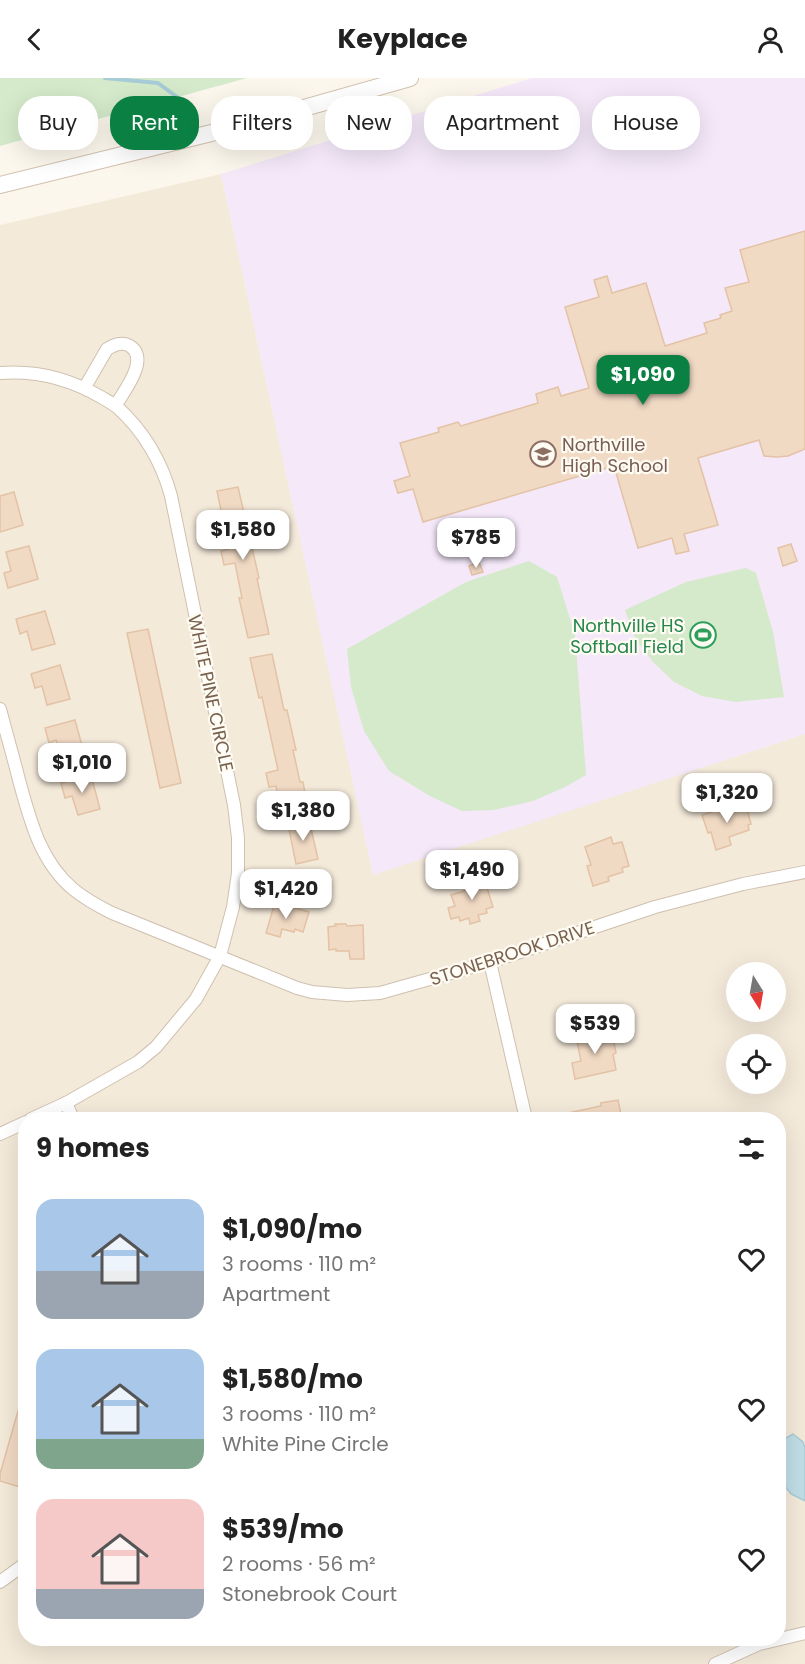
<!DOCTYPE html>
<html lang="en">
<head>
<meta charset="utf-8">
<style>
  :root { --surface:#fff; --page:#f6f6f6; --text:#222; --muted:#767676; --accent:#0b8043 }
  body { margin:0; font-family:Poppins,sans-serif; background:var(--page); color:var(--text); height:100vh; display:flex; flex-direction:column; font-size:22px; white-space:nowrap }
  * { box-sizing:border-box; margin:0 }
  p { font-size:20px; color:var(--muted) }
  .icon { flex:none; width:33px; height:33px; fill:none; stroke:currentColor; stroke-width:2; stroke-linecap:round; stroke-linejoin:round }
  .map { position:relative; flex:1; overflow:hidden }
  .details { position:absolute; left:18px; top:1034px; width:768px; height:534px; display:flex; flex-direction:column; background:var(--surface); border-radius:24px; box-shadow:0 6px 24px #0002 }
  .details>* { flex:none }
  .hud { position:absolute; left:18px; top:18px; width:770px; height:54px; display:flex; gap:12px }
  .needle { width:39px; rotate:169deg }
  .fabs { position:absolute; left:726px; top:884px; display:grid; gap:12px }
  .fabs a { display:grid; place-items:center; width:60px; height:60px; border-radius:50%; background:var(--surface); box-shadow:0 6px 24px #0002; font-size:30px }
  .price { position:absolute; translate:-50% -51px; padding:0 14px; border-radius:12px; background:#fff; color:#222; font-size:20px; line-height:39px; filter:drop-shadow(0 2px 3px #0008) }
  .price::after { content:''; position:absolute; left:50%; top:36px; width:18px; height:14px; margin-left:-9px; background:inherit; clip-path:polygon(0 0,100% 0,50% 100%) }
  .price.on { background:var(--accent); color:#fff }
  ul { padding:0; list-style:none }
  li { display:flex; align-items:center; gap:18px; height:150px; padding:0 18px }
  li span { display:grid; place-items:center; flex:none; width:168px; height:120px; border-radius:18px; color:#555 }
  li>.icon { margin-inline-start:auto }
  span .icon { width:72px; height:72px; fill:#fffc; stroke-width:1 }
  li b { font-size:26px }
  h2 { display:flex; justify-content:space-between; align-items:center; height:72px; padding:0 18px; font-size:26px }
  .pill { padding:0 21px; border-radius:24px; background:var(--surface); box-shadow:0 6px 24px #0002; font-size:21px; line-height:54px }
  .pill.on { background:var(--accent); color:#fff }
  header { display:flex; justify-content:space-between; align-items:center; height:78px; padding:0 18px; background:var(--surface); font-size:27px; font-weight:700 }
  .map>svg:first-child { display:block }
  .residential { fill:#f4eada; fill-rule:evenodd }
  .education { fill:#f4e8f9 }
  .green { fill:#d4eaca }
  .water { fill:#c0dde6; stroke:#a7ccd7; stroke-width:1.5 }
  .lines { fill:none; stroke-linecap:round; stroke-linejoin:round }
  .stream { stroke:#a7ccd7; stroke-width:4 }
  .building { fill:#f1dac4; stroke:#e3c2a5; stroke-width:1.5 }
  .street-casing { stroke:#cfc0b0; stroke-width:14 }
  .secondary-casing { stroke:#d2c1af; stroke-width:18 }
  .street { stroke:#fff; stroke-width:12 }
  .secondary { stroke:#fff; stroke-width:16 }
  .labels { text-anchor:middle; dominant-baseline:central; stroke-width:4.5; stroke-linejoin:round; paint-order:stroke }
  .education-label { font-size:18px; fill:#785e54; stroke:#fefbf3; text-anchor:start }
  .leisure-label { font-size:18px; fill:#27864d; stroke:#fefbf3; text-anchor:end }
  .street-label { font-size:18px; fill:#78614e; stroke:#fefbf3 }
</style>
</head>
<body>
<header><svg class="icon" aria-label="back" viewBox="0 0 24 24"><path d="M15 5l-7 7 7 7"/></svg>Keyplace<svg class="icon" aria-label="person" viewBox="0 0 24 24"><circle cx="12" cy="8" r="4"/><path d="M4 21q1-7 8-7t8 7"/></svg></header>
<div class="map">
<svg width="805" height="1586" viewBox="0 0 805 1586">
  <rect width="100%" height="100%" fill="#fcf7ec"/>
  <!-- residential -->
  <path class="residential" d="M221,96L373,796L805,656V1586H0V147ZM736,894H776V933H736ZM736,966H776V1005H736ZM26,1041H778V1560H26Z"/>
  <!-- education -->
  <path class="education" d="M532,0H805V656L373,797L221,96Z"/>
  <!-- green -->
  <g class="green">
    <path d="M0,0H247L0,68Z"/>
    <path d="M529,483L557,499L575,557L586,697L565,709L533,723L493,732L462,733L430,718L389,693L364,653L351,609L347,571L466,504Z"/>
    <path d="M746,490L756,495L773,554L784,619L736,624L702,618L674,604L653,584L635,560L625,532L686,504Z"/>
  </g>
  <!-- water -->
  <path class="water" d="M793,1356L803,1364L805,1370V1423L791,1416L779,1401V1369L781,1363Z"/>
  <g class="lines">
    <!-- stream -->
    <path class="stream" d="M105,0L158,5L181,22"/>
  </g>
  <!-- building -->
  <g class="building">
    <path d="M805,153V371L788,378L777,379L764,378L759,362L698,380L718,447L684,456L689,473L676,476L672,460L638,470L614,388L423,444L413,411L398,415L394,403L410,398L400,365L439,354L438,350L458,344L461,348L538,325L536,316L558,309L561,318L589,310L565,229L599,219L594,202L607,198L612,215L646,205L665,268L707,255L704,245L721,240L720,237L732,233L725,210L749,204L740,172Z"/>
    <path d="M238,409L259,500L257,501L269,556L248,560L239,520H242L235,485L224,487L221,473L229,471L217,413Z"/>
    <path d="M14,414L23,447L0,454V418Z"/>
    <path d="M791,466L797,483L783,488L778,470Z"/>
    <path d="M29,468L38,501L8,510L4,495L11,493L6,474Z"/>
    <path d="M479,484L483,494L472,497L469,488Z"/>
    <path d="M45,533L55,566L32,572L27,553L20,556L16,541Z"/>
    <path d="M148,551L181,705L160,710L127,555Z"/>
    <path d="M272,576L284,632H287L296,672H293L300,704H303L305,715H303L304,722L281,727L280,720L278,721L276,708L269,709L266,695L278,692L262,619L259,620L250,580Z"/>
    <path d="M60,587L70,621L47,627L42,608L35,610L31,596Z"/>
    <path d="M75,642L84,675L62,681L56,662L49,665L45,650Z"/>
    <path d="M91,697L100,731L78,737L72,718L65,720L61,705Z"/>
    <path d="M745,724L751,746L748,747L749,752L729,759L731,767L716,772L711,754L708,755L702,737Z"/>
    <path d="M309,742L318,781L296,786L288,746Z"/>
    <path d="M611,759L613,766L622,764L629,788L622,790L623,794L608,799L609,803L593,808L587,788L591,787L585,769Z"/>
    <path d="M483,797L493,829L486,831L487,835L478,837L480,843L470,846L469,840L460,843L459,839L451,841L448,830L455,828L451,817L471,811L468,801Z"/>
    <path d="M275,824L309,834L303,854L295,851L294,854L282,851L280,859L266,855Z"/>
    <path d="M335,846H346L347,848L363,847L364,881H350L349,873H336V871L329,872L328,849L336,848Z"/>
    <path d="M608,952L610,961L613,960L616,975L613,976L616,992L575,1001L572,985L581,983L577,963L581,962L580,958Z"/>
    <path d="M618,1022L622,1041H563V1036L601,1028V1025Z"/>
    <path d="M22,1319H26V1407L21,1405L20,1409L0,1403V1396Z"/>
  </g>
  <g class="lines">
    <!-- street casing -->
    <g class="street-casing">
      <g id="street">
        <path d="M0,295C36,292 70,301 101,319C106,322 112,325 117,329C143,352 162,384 171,418L234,727L238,760V795L233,829L220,878L196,921L156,969L138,984L66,1025L31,1041"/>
        <path d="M85,309L107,271C114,267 122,263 130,268C150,281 124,313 116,327"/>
        <path d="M0,631C6,654 13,678 19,702C30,742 40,783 73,811C85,821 98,828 112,835L297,910L312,914L347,917L380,915L490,884L655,829L743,806L805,794"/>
        <path d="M490,884L526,1041"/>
        <path d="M66,1025L73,1041"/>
        <path d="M0,1056L26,1044"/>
        <path d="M0,1504L26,1485"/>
        <path d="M715,1586L759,1566L805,1555"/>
      </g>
    </g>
    <!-- secondary casing -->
    <g class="secondary-casing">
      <path id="secondary" d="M0,107L244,47L410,0"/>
    </g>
    <!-- street -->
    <use href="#street" class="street"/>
    <!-- secondary -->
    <use href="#secondary" class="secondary"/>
  </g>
  <!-- icons -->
  <defs>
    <g id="school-ring" transform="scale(1.35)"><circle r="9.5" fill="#fefbf3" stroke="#8d6e63" stroke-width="1.5"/><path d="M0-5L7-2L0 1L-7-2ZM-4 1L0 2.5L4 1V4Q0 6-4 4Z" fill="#8d6e63"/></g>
    <g id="stadium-ring" transform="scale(1.35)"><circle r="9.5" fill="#fefbf3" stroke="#2e9e5b" stroke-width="1.5"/><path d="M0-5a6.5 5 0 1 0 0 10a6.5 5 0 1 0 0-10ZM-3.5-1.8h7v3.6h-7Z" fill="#2e9e5b"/></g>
  </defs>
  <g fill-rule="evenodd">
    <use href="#school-ring" x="543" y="376"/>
    <use href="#stadium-ring" x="703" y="557"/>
  </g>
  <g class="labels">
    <!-- education labels -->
    <g class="education-label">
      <text x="562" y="366">Northville<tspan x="562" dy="21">High School</tspan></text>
    </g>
    <!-- leisure labels -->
    <g class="leisure-label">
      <text x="684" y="547">Northville HS<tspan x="684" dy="21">Softball Field</tspan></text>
    </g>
    <!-- street labels -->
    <g class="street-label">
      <text transform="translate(211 615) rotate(78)">WHITE PINE CIRCLE</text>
      <text transform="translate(512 875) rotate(-18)">STONEBROOK DRIVE</text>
    </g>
  </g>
</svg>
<div class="fabs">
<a><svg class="needle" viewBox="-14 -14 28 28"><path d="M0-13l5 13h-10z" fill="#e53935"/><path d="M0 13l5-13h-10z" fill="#767676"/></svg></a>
<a><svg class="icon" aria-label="locate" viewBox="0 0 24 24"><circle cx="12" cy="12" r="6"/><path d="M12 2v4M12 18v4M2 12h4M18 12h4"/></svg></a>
</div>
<b class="price on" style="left:643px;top:328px">$1,090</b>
<b class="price" style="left:243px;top:483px">$1,580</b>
<b class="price" style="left:476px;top:491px">$785</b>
<b class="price" style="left:82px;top:716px">$1,010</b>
<b class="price" style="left:727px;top:746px">$1,320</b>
<b class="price" style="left:303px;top:764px">$1,380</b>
<b class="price" style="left:472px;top:823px">$1,490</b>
<b class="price" style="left:286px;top:842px">$1,420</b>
<b class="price" style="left:595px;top:977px">$539</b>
<div class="hud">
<a class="pill">Buy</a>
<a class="pill on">Rent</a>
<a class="pill">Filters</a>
<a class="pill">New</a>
<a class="pill">Apartment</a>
<a class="pill">House</a>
</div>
<section class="details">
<h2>9 homes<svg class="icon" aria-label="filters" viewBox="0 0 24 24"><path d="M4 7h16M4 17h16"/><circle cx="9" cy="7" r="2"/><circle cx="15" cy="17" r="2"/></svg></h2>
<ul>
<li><span style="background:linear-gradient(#a9c7e8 60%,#9aa5b1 0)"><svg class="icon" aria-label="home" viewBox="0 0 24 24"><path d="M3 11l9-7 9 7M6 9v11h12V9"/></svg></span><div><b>$1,090/mo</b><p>3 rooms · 110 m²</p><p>Apartment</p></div><svg class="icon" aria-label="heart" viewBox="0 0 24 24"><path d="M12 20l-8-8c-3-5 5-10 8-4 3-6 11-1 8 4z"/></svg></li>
<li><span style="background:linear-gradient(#a9c7e8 75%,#7fa58c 0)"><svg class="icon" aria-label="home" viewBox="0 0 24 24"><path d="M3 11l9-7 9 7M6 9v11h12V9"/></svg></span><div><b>$1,580/mo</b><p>3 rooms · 110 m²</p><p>White Pine Circle</p></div><svg class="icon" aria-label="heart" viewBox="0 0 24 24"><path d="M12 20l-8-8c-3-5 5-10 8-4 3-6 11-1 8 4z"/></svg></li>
<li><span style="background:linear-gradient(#f6c9c9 75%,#9aa5b1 0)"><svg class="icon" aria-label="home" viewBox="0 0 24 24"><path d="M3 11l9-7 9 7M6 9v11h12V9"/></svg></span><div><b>$539/mo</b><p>2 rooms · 56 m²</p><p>Stonebrook Court</p></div><svg class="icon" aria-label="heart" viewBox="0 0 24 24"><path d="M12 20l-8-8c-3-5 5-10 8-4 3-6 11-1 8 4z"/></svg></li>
</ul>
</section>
</div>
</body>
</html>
